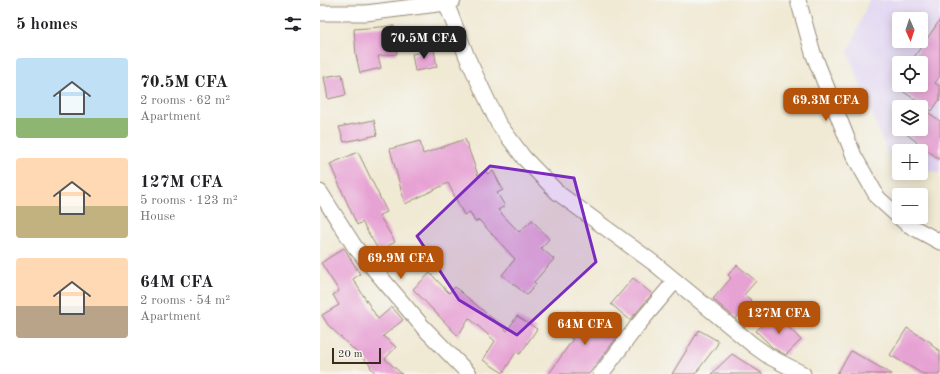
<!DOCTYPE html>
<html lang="en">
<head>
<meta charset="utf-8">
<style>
  :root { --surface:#fff; --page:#f2f2f2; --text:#202124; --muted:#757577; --accent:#b45309 }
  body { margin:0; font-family:"Old Standard TT",serif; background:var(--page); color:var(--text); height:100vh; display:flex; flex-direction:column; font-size:15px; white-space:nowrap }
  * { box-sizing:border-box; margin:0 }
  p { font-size:13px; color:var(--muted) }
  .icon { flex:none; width:22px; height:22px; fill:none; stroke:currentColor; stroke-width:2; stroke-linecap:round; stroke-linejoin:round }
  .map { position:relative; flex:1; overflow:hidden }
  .sheet { display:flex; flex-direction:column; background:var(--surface); width:320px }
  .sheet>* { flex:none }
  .needle { width:26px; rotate:177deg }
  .tools { position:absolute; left:572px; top:12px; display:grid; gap:8px }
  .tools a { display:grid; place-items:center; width:36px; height:36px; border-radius:4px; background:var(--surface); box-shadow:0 2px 10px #0003; font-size:20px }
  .scale { position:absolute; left:12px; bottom:10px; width:49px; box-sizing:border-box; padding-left:4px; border:2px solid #3b2a1e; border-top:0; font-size:11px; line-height:14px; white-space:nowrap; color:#3b2a1e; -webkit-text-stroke:3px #f6f6f2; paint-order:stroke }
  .price { position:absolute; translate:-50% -34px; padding:0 9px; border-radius:8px; background:var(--accent); color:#fff; font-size:13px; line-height:26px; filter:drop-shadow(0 1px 2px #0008) }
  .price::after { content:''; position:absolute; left:50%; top:24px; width:12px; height:9px; margin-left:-6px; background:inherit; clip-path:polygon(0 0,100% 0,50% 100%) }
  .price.on { background:#222; color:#fff }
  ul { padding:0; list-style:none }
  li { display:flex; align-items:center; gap:12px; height:100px; padding:0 16px }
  li span { display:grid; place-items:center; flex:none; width:112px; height:80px; border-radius:4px; color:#555 }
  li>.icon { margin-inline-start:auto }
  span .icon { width:48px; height:48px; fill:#fffc; stroke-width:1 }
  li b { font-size:17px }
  h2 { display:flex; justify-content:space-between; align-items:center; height:48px; padding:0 16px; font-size:17px }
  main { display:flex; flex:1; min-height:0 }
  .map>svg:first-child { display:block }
  .built { fill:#e1d4f3; fill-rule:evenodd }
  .building { fill:#e7a2d4 }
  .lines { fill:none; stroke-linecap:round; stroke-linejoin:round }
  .minor-casing { stroke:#968a78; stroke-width:17 }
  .minor { stroke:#fff; stroke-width:15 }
  .marked { fill:#7b2cbf; fill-opacity:0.2; stroke:#7b2cbf; stroke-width:3; stroke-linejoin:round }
</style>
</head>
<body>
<main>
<section class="sheet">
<h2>5 homes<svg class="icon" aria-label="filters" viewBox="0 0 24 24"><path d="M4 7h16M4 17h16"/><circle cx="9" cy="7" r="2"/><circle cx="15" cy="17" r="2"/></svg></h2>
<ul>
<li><span style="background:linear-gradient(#bfe0f5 75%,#8fb573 0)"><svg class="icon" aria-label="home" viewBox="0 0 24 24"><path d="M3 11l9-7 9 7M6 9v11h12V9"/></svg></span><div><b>70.5M CFA</b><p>2 rooms · 62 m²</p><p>Apartment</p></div></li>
<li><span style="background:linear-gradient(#ffd9b3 60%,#c2b280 0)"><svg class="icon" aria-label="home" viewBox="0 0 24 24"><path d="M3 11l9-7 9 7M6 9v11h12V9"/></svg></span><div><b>127M CFA</b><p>5 rooms · 123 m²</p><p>House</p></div></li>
<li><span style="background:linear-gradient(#ffd9b3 60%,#b9a48a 0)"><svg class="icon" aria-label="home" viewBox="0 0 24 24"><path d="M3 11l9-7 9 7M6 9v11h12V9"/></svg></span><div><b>64M CFA</b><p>2 rooms · 54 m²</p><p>Apartment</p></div></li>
</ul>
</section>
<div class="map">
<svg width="620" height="374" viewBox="0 0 620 374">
  <rect width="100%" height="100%" fill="#f6f6f2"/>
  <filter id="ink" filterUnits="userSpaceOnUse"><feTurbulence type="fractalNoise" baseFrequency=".025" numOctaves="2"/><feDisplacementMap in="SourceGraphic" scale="8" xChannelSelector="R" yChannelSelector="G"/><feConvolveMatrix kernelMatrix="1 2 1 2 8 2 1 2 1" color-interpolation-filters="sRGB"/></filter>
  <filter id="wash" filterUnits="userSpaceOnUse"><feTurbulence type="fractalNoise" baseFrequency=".012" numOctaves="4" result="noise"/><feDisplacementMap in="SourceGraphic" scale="16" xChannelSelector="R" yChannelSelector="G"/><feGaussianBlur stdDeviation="0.9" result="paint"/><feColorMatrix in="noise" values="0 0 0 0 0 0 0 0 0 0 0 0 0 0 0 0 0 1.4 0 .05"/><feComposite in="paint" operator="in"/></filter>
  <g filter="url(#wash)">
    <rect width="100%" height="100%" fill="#f0e9d3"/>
    <!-- built -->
    <path class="built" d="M549,0H620V173L601,168V151H579V163L570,160L528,53ZM579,19H601V41H579ZM579,63H601V85H579ZM579,107H601V129H579Z"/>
    <g id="blocks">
      <!-- building -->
      <g class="building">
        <path d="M620,20V76L615,83L620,87V99L612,111L575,86L579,80V85H601V63H590Z"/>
        <path d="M74,26L77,54L58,56L61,68L40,73L36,55L34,29Z"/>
        <path d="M114,50L117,67L95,71L92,54Z"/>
        <path d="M22,74L26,95L8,99L4,77Z"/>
        <path d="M601,107L620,121V160L580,129H601Z"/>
        <path d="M54,120L57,135L24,142L19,127Z"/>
        <path d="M145,139L158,175L166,171L167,174L173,171L183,190L177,193L185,206L178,210L199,232L212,220L229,239L221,248L234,259L214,282L216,284L207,295L182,275L195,259L159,220L155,222L150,212L144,215L128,183L85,204L70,149L100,141L103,154Z"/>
        <path d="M38,152L67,212L59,215L75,242L59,251L42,222L37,225L10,164Z"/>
        <path d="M24,248L40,274L33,279L58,319L72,307L83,320L63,336L76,347L65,359L82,374H56L50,367L51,366L8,325L2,315L19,305L13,295L19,291L1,263Z"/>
        <path d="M417,265L436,281L424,295L431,300L416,319L393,299L411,278L408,275Z"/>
        <path d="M110,273L129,293L135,287L187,331L197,316L217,329L200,354L196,352L183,373L163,360L175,341L149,318L138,336L93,289Z"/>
        <path d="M313,278L332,294L310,320L291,304Z"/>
        <path d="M257,311L301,332L269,374H229L253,339L245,335Z"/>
        <path d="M455,313L481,340L466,355L453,348L436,331Z"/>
        <path d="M587,328L612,343L611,345L620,351V374H603L570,355Z"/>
        <path d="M379,330L398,341L397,345L375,374H352Z"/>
        <path d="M531,351L572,374H517Z"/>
        <path d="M412,354L443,374H391Z"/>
      </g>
    </g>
  </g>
  <g filter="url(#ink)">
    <use href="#blocks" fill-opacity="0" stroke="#968a78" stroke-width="1"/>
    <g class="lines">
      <!-- minor casing -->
      <g class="minor-casing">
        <g id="minor">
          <path d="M478,0L493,53L534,156L558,198L579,217"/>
          <path d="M126,3L147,57L178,123L204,158L238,193L335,264L433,345L450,357L483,374"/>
          <path d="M0,13H46L126,3L133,0"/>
          <path d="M0,192L35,247L103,327L149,374"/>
          <path d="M579,217L587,224L620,242"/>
          <path d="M281,374L317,326L355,281"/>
        </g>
      </g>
      <!-- minor -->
      <use href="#minor" class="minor"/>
    </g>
  </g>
  <!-- marked area -->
  <path class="marked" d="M170,166L254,178L276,262L197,335L139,300L97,236Z"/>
</svg>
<div class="tools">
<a><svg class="needle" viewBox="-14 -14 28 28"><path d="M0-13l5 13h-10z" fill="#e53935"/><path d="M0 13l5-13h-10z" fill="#757577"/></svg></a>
<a><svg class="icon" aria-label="locate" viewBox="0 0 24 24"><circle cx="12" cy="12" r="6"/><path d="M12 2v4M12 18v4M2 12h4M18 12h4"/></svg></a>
<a><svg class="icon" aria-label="layers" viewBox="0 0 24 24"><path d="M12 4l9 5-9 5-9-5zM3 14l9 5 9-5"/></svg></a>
<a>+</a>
<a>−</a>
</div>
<div class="scale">20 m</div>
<b class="price on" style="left:104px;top:60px">70.5M CFA</b>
<b class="price" style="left:506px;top:122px">69.3M CFA</b>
<b class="price" style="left:81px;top:280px">69.9M CFA</b>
<b class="price" style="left:459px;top:335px">127M CFA</b>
<b class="price" style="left:265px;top:346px">64M CFA</b>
</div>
</main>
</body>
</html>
